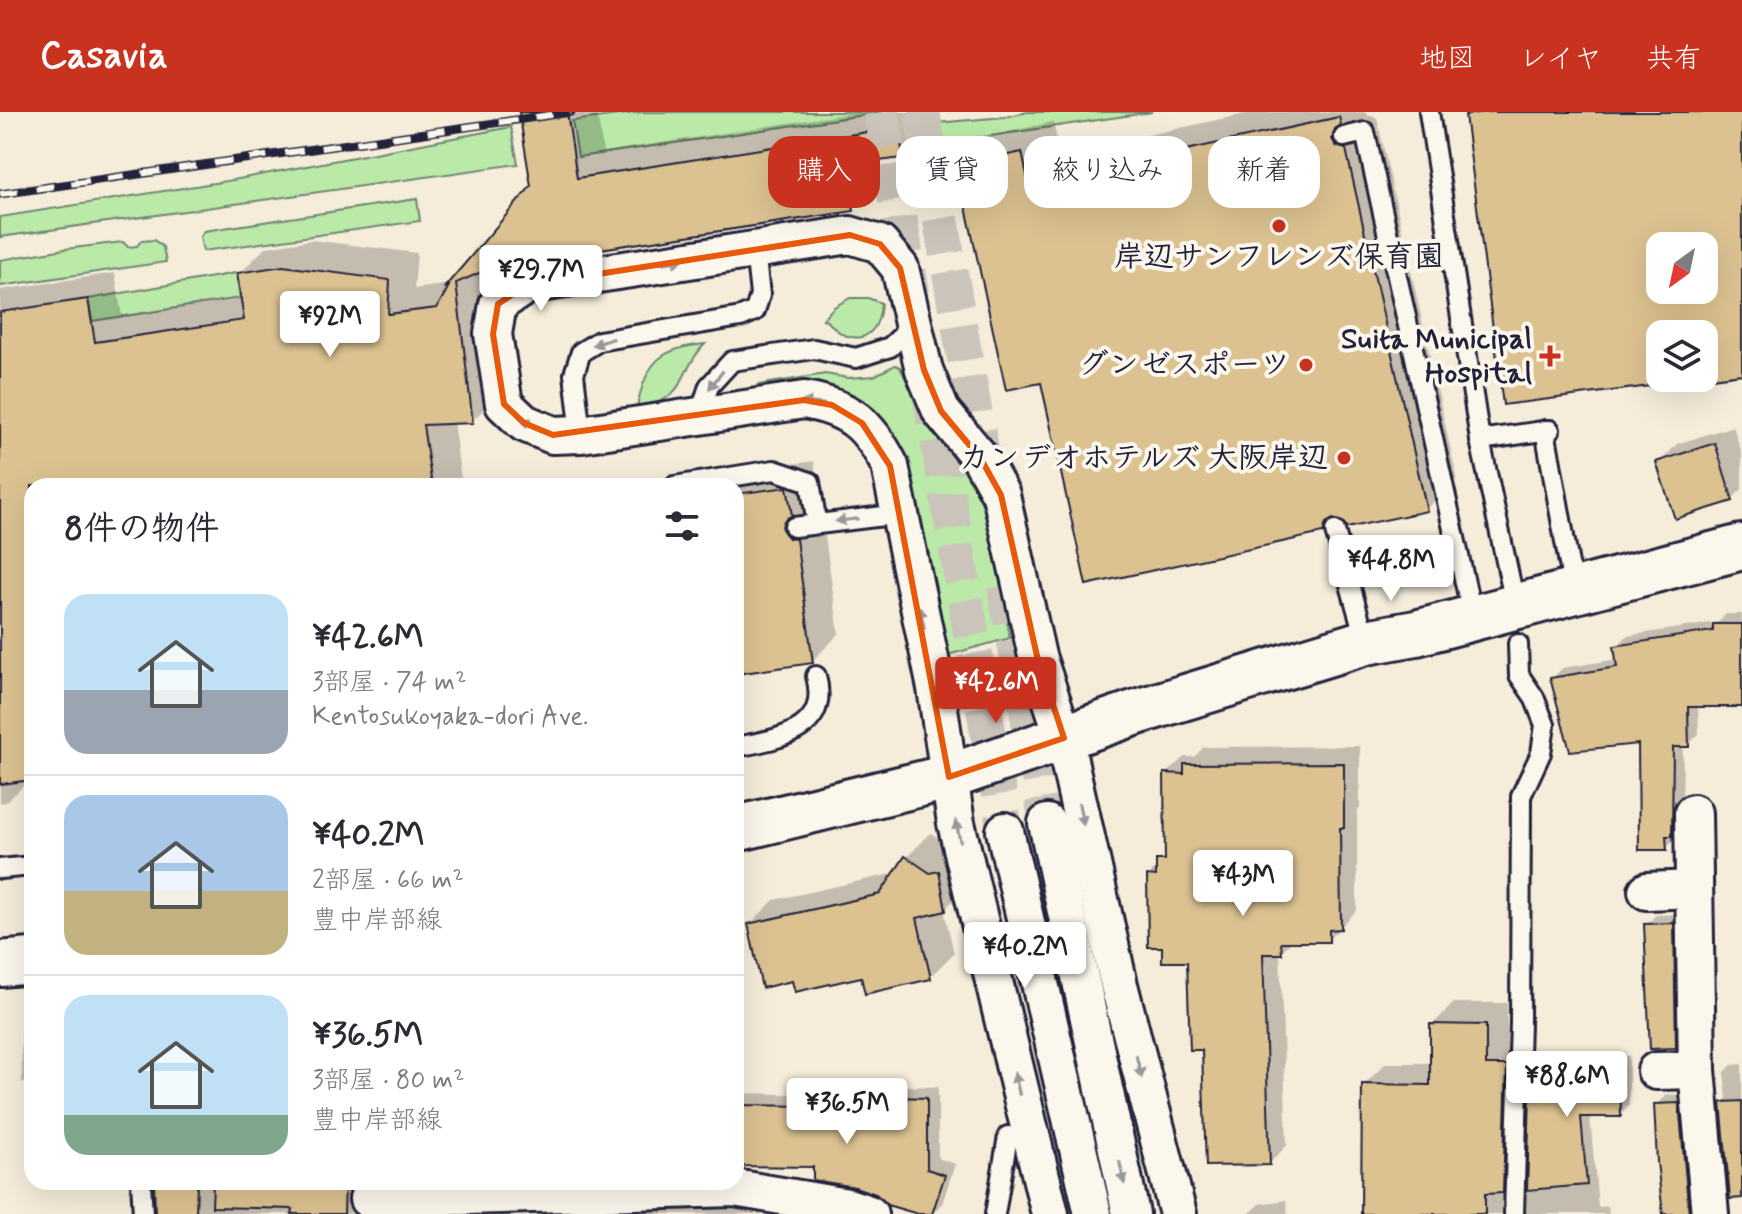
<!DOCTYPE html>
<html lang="ja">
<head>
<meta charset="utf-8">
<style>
  :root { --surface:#fff; --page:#f2f2f3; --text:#2b2b33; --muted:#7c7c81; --line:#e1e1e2; --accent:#c8321e }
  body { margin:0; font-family:Mynerve,"Klee One",sans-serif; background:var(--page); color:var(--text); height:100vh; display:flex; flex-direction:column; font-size:30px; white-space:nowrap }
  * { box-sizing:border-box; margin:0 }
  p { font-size:26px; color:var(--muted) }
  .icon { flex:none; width:44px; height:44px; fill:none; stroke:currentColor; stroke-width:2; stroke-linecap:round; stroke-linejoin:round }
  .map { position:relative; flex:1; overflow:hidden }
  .side { position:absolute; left:24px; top:366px; width:720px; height:712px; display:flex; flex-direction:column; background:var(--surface); border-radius:24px; box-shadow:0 8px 32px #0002 }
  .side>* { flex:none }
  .hud { position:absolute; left:768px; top:24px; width:760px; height:72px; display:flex; gap:16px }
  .needle { width:52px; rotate:213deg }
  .controls { position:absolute; left:1646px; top:120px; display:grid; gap:16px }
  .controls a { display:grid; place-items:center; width:72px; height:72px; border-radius:16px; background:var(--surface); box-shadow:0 8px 32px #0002; font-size:40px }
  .price { position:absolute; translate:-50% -68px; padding:0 18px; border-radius:8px; background:#fff; color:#222; font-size:26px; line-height:52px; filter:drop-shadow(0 2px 4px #0008) }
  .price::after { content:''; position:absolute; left:50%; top:48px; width:24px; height:18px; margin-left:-12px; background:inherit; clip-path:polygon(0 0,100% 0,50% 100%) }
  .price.active { background:var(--accent); color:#fff }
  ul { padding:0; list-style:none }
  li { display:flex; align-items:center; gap:24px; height:200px; padding:0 40px }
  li+li { border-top:2px solid var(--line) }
  li span { display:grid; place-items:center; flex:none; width:224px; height:160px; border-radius:24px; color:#555 }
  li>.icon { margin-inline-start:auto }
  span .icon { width:96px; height:96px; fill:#fffc; stroke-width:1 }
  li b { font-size:34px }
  h2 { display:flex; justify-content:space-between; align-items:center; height:96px; padding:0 40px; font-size:34px }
  .pill { padding:0 28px; border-radius:24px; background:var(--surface); box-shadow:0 8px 32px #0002; font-size:28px; line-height:72px }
  .pill.active { background:var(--accent); color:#fff }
  header { display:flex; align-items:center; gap:48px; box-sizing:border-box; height:112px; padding:0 40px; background:var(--accent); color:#fff }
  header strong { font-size:38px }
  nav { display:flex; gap:44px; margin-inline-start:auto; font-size:28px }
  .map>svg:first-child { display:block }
  .green { fill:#bae9a8; stroke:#6e8672; stroke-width:2 }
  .shadow { fill:#0003 }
  .building { fill:#dcc291; stroke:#22223b; stroke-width:2; fill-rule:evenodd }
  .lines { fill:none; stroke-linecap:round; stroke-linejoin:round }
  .minor-tunnel { stroke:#cbc4ba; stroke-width:36; stroke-dasharray:36 18; stroke-linecap:butt }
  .service-casing { stroke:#22223b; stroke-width:24 }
  .minor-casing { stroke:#22223b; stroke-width:42 }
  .tertiary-casing { stroke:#22223b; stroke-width:50 }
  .service { stroke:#fbf7ec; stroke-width:18 }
  .minor { stroke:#fbf7ec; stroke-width:36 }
  .tertiary { stroke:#fbf7ec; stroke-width:44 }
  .rail-casing { stroke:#22223b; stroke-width:9 }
  .rail { stroke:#fbf7ec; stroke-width:6; stroke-dasharray:18; stroke-linecap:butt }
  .oneway { fill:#99979c }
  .marked { fill:none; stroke:#e8590c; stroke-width:6; stroke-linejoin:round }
  .poi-dot { fill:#c8321e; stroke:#fbf7ec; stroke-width:3 }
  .labels { text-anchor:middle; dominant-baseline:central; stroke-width:8; stroke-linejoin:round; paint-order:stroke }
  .poi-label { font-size:30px; font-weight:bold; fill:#22223b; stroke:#fbf7ec; text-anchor:end }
</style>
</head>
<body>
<header>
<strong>Casavia</strong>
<nav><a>地図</a><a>レイヤ</a><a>共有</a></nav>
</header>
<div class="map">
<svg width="1742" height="1102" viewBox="0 0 1742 1102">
  <rect width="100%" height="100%" fill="#f5ecda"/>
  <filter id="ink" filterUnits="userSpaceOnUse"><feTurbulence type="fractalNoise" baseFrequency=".0125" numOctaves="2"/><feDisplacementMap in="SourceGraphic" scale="16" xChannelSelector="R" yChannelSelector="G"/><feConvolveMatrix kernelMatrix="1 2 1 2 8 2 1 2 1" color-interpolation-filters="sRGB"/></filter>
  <g filter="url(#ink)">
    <!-- green -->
    <g class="green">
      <path d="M642,0H885L578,45L572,9Z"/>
      <path d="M1028,0H1152L929,33L925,12L1004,5Z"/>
      <path d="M511,15L518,52L0,125V105L233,68Z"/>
      <path d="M417,87L420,109L203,139L200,125L204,119Z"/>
      <path d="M154,128L163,135L166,150L0,174V148L65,137L123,130L128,135L137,134L141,129Z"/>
      <path d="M236,161L240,186L92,209L88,187Z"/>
      <path d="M850,186H868L881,191C880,212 870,233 844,223C836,219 831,211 823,207L834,195Z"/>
      <path d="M705,232C677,260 689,289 637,295C646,250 660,236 705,232Z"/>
      <path d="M895,253L900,255L931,316L965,358L989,406L1010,526L944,544L902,346C872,268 831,271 757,276V273L825,262L848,266L874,264Z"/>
    </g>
    <!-- shadow -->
    <g class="shadow">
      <path d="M521,0H597L603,40L859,0H927L929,17L902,44L876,48L880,70L853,97L499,150L484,156L499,282L472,309L453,310L462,374H32V666L6,690L0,691V178L115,161L122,204L243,186L239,162L266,135L311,128L417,141L414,177L450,172L533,75Z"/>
      <path d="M1254,0H1365L1367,3L1377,6L1457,366L1426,397L1344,408L1336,406L1322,420L1043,268L959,55L990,24L1053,10L1060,42Z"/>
      <path d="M1733,314L1742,342V377L1732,387L1659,351L1677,332Z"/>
      <path d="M814,349L839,522L812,549L736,559V374H638Z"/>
      <path d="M1726,502H1742V593H1698L1699,622L1688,633H1683L1682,711L1677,725L1666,736L1640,630L1552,566L1563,556L1618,547L1616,535L1627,524L1718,510Z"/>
      <path d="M1360,634V696L1357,700V798L1328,828H1293L1280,841L1287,1033L1270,1051L1189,847L1149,764L1167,741L1166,662L1184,645H1194L1204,635Z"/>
      <path d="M931,721L954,738L969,773L944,798L954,841L930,865L862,863L794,866L750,812L774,788L896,761L907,745Z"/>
      <path d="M1683,802L1685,925L1675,934L1646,813L1656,803Z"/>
      <path d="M1454,891H1507V931H1528L1526,1028L1529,1029L1533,954L1542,944H1629V994L1620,1003H1590L1598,1095L1608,1094L1609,1102H1526L1527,1078L1503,1102H1363L1364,973L1386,951H1432V913Z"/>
      <path d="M32,911V977H31V970L22,971L21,922Z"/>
      <path d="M1742,952V1084L1723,990L1727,986L1724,961L1732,953Z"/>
      <path d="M875,973L938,975V1046L955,1052L942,1092L932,1102H925L815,1053L753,1052L750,1055L736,1053V981L825,983L829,979L868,980Z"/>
      <path d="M1688,982L1701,1102H1665L1656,993L1666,983Z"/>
      <path d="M173,1070H355L354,1102H157Z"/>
      <path d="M1286,1088L1288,1102H1249L1260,1092Z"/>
      <path d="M636,1092H756V1102H628Z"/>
      <path d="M521,1098L522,1102H470Z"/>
    </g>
    <!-- building -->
    <g class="building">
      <path d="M519,0H567L577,66L899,15L903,46L847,53L854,99L500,152L456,171L473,311L423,313L432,374H32V668L0,672V200L88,187L95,230L244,208L237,161L283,154L390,168L388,202L437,196L449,174L444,176L531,74Z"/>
      <path d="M1486,0H1742V262L1503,293L1465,3ZM1660,134H1704V178H1660ZM1660,222H1704V266H1660Z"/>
      <path d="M1339,5L1341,13L1335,17L1332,27L1336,34L1346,37L1427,399L1347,416L1343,410L1333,407L1326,411L1323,421L1086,473L1041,271L1006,278L957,54L1022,40L1029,72Z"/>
      <path d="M1715,331L1733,389L1675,407L1656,350Z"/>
      <path d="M787,375L792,403L783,410L782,417L789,426L796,427L813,551L736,562V382Z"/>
      <path d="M1713,512H1742V595H1688L1689,635H1673L1672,724H1666L1667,738H1639L1638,632L1570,639L1550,566L1617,555L1614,534L1713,519Z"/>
      <path d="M1344,651V716H1340L1341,817L1329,818V830H1281L1282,842H1263L1270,1053L1206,1054L1202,938H1190L1187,850H1162V835H1148L1147,763L1156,764V748H1165L1164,661L1184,662V652Z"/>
      <path d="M905,744L930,761L939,759L946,799L917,806L931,867L865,882L861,865L795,880L792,869L762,876L748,812L880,782Z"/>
      <path d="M1674,811L1676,936L1650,937L1644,812Z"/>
      <path d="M1430,912L1486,913V953H1507L1503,1081L1485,1082V1102H1361L1362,972L1430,973Z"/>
      <path d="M1620,952L1621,1005H1581L1587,1073L1527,1078L1531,953Z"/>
      <path d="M861,984L927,986V1057L945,1063L932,1102H918L887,1093L876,1082L855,1075L813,1068V1055L736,1054V993L815,994V990L860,991Z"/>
      <path d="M1742,989V1086L1730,1087L1721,990Z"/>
      <path d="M1679,991L1689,1102H1663L1657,1050L1654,992Z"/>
      <path d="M154,1070H197L196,1102H155Z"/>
      <path d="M213,1070H345L344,1102H292L293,1097L212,1095Z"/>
    </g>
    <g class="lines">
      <!-- minor-tunnel -->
      <g class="minor-tunnel">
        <path d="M881,0L912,181"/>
        <path d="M922,0L985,361"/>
        <path d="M929,275L1005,719"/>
        <path d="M1005,474L1047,711"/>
      </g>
      <!-- service casing -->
      <g class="service-casing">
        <g id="service">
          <path d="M1429,0L1480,328L1516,496"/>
          <path d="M1344,25L1365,20L1473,507"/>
          <path d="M699,305L709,274L732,249L814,237L856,246L890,235L913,213"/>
          <path d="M1545,318L1574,480"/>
          <path d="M581,322L574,262L581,240L599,229L741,205L755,199L760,183L755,138"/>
          <path d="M1480,328L1550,318"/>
          <path d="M674,374L774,358L810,370L817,412"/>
          <path d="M794,415L900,402"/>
          <path d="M1335,419L1366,530"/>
          <path d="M736,635C776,627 831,621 816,564"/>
          <path d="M0,757L32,754"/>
          <path d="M141,1070L143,1102"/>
          <path d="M995,1102L1008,1024"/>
          <path d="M1514,1102L1520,911L1521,684L1541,641L1545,613L1534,585L1519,563L1518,532"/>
        </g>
      </g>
      <!-- minor casing -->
      <g class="minor-casing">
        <g id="minor">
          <path d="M1693,701L1697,958L1710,1102"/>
          <path d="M1047,711L1131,1102"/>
          <path d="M1005,719L1093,1102"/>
          <path d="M1647,779L1694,777"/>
          <path d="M1656,959L1697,958"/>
          <path d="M368,1087L734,1076L848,1095L869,1102"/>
          <path d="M1050,1102L956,711L936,576L890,354C869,312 850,296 804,288L581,322L553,323L524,311L504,292L493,222L498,192L527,173L850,123L880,132L900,156L924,258L941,299L981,347L1001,383L1037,544L1064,626L1119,873L1178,1102"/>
        </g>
      </g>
      <!-- tertiary casing -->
      <g class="tertiary-casing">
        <g id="tertiary">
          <path d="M736,717L949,665L1140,599L1366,530L1416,521L1742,435"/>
          <path d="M0,852L32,849"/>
        </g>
      </g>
      <!-- service -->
      <use href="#service" class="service"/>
      <!-- minor -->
      <use href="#minor" class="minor"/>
      <!-- tertiary -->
      <use href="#tertiary" class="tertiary"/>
      <!-- rail casing -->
      <g class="rail-casing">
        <path id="rail" d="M0,82L571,0"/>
      </g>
      <!-- rail -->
      <use href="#rail" class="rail"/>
    </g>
    <!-- one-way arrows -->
    <defs><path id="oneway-solid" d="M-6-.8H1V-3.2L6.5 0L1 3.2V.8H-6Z" transform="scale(2)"/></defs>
    <g class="oneway">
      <use href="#oneway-solid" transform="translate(671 150) rotate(-8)"/>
      <use href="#oneway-solid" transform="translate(603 230) rotate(162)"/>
      <use href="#oneway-solid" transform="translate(716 268) rotate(128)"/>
      <use href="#oneway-solid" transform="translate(813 291) rotate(-173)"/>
      <use href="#oneway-solid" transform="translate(531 312) rotate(-152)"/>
      <use href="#oneway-solid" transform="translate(847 408) rotate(173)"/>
      <use href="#oneway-solid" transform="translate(922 506) rotate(-102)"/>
      <use href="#oneway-solid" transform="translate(1081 702) rotate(78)"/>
      <use href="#oneway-solid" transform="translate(958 719) rotate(-102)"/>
      <use href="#oneway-solid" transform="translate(1139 955) rotate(76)"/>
      <use href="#oneway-solid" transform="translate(1017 972) rotate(-103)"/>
      <use href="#oneway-solid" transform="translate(1122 1061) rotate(78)"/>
    </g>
  </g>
  <!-- marked area -->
  <path class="marked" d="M850,123L880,132L900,156L924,258L941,299L981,347L1001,383L1037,544L1064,626L949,665L890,354L862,311L832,293L804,288L553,323L524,311L504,292L493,222L498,192L527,173Z"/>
  <!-- markers -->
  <g class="poi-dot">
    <circle cx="1279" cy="114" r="8"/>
    <path d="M1546 232h8v8h8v8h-8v8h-8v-8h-8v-8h8z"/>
    <circle cx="1306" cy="253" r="8"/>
    <circle cx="1344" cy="346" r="8"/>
  </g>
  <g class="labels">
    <!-- poi labels -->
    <g class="poi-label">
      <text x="1279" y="145" text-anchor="middle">岸辺サンフレンズ保育園</text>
      <text x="1532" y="227">Suita Municipal<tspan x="1532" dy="34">Hospital</tspan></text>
      <text x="1290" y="253">グンゼスポーツ</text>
      <text x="1328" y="346">カンデオホテルズ 大阪岸辺</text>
    </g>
  </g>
</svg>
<div class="controls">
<a><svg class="needle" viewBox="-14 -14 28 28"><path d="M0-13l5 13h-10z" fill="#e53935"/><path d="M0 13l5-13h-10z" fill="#7c7c81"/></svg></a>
<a><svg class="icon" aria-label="layers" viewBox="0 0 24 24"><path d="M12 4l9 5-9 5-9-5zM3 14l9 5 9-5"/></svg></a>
</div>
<b class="price" style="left:541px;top:201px">¥29.7M</b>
<b class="price" style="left:330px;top:247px">¥92M</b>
<b class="price" style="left:1391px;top:491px">¥44.8M</b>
<b class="price active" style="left:996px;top:613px">¥42.6M</b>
<b class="price" style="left:1243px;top:806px">¥43M</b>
<b class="price" style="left:1025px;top:878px">¥40.2M</b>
<b class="price" style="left:1567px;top:1007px">¥88.6M</b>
<b class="price" style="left:847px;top:1034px">¥36.5M</b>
<div class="hud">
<a class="pill active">購入</a>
<a class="pill">賃貸</a>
<a class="pill">絞り込み</a>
<a class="pill">新着</a>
</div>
<section class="side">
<h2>8件の物件<svg class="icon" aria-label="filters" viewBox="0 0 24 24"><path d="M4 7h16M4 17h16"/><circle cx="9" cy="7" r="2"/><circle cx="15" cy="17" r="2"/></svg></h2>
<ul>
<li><span style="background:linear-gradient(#bfe0f5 60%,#9aa5b1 0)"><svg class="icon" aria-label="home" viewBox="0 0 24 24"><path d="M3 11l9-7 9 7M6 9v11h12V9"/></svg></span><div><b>¥42.6M</b><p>3部屋 · 74 m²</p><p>Kentosukoyaka-dori Ave.</p></div></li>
<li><span style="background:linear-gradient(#a9c7e8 60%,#c2b280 0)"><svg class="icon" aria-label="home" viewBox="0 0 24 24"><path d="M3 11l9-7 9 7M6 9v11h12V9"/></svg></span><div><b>¥40.2M</b><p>2部屋 · 66 m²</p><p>豊中岸部線</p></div></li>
<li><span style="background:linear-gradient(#bfe0f5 75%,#7fa58c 0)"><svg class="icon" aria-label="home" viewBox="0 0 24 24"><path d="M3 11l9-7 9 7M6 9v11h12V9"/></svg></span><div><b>¥36.5M</b><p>3部屋 · 80 m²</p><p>豊中岸部線</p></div></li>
</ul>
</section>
</div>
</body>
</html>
